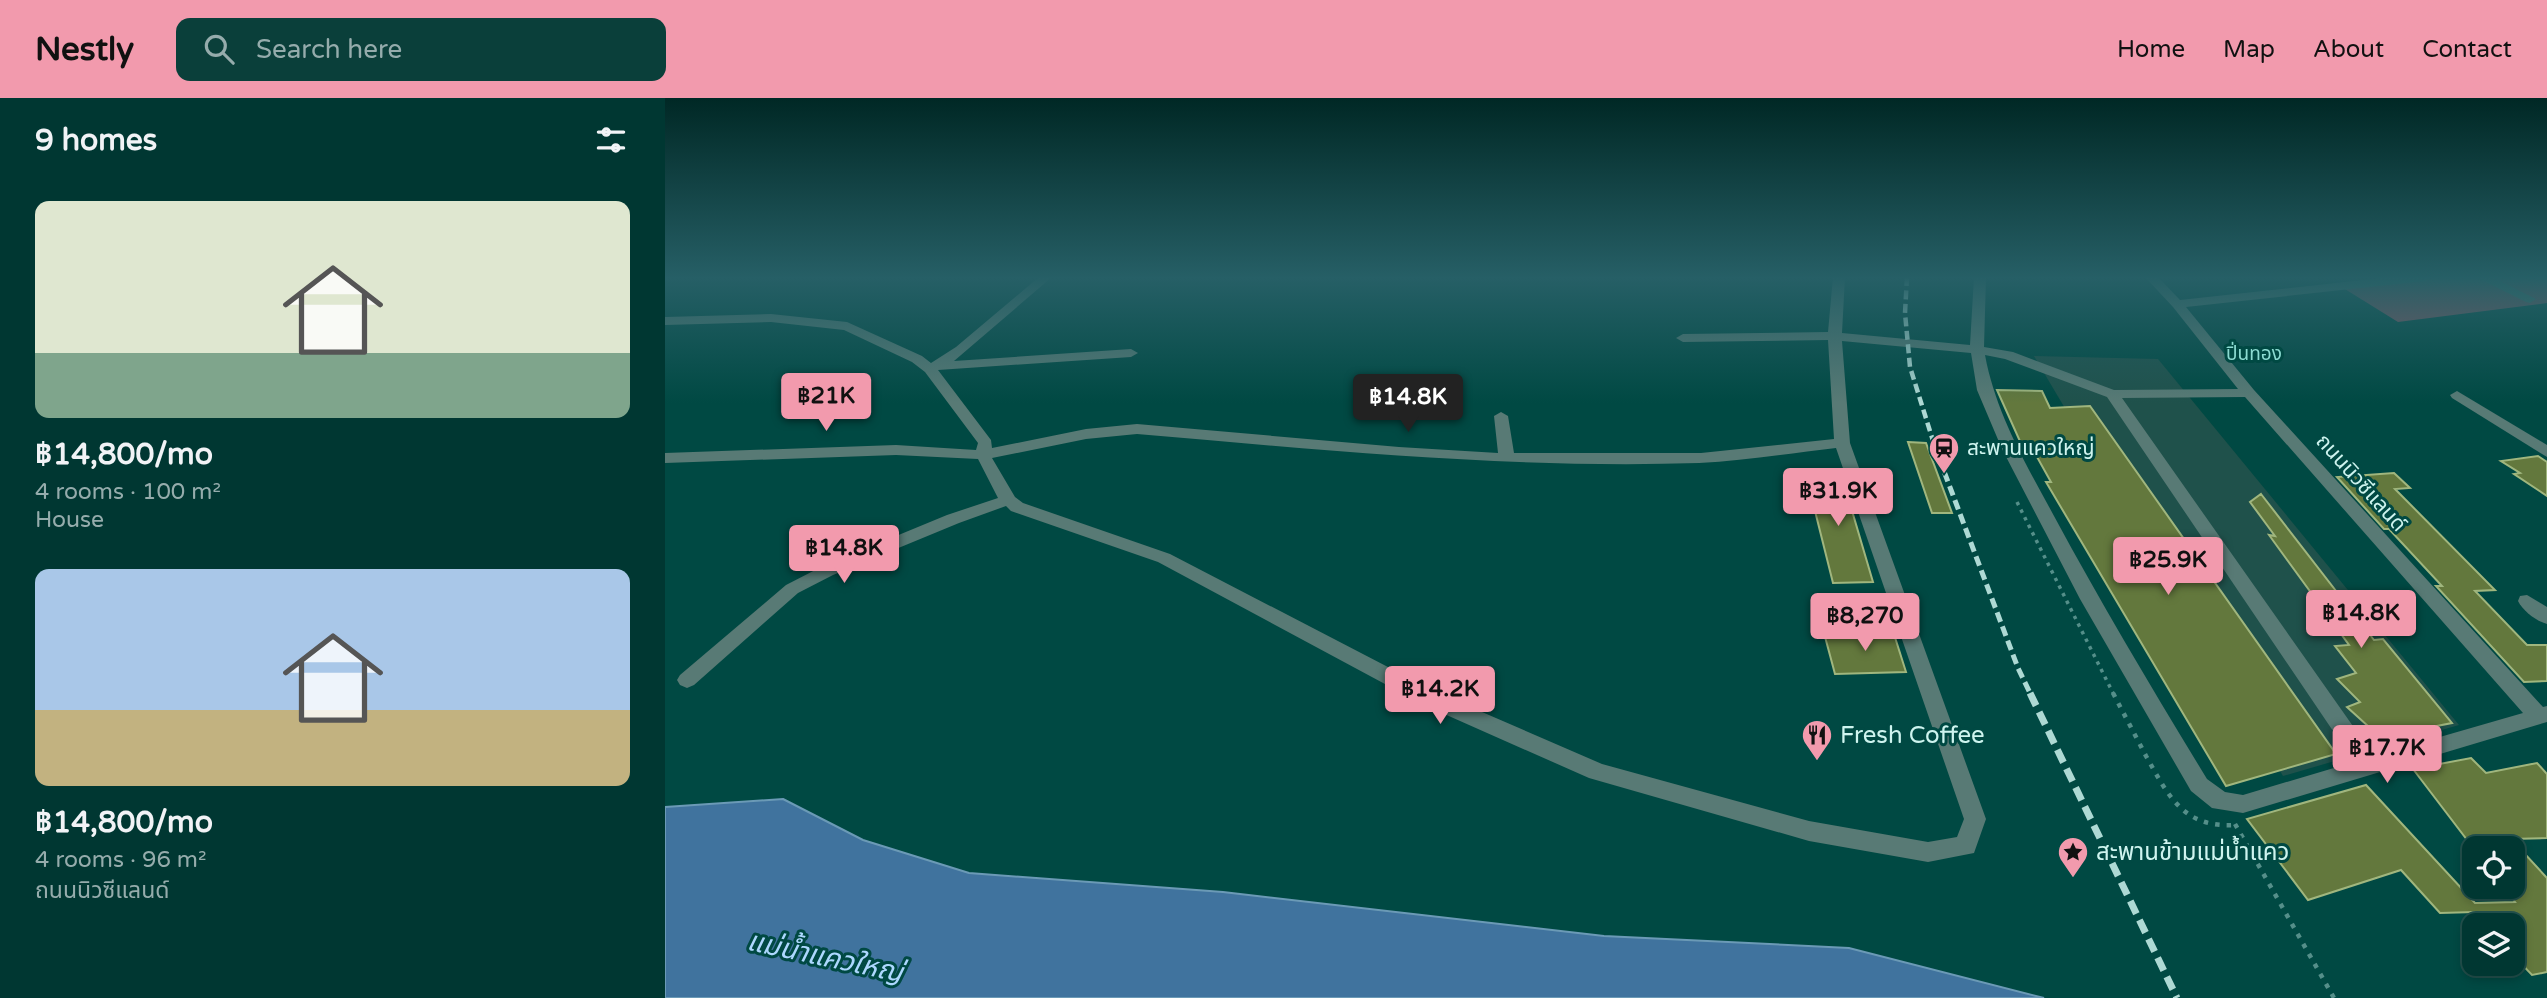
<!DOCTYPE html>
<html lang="en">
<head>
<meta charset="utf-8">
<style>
  :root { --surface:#003732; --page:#0a3f3a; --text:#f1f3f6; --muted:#95acac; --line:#22514d; --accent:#f29aad }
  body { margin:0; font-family:"Varela Round","Noto Sans Thai",sans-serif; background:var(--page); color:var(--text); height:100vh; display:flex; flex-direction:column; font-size:26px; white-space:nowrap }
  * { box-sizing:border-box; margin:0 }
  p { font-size:23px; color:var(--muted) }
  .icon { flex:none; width:38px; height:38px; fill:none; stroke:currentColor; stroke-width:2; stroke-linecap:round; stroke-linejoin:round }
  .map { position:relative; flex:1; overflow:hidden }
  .panel { display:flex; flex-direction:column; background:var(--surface); width:665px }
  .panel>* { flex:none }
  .controls { position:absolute; left:1797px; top:738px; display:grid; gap:14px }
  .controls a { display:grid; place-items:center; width:63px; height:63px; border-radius:14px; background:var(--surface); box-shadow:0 4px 10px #0003,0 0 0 2px var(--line); font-size:35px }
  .price { position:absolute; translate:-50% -60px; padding:0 16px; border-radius:7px; background:var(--accent); color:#111; font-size:23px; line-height:46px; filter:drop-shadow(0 2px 4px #0008) }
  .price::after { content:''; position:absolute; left:50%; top:42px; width:21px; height:16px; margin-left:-10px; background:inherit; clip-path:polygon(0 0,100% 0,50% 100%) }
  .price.active { background:#222; color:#fff }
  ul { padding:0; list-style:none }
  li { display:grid; align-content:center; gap:14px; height:371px; padding:0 35px }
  li span { display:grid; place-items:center; height:217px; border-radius:14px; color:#555 }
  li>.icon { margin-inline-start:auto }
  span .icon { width:126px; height:126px; fill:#fffc; stroke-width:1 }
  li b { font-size:30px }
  h2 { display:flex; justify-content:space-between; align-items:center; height:84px; padding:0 35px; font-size:30px }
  header { display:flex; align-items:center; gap:42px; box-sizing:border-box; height:98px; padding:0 35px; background:var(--accent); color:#111 }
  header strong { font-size:33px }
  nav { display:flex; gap:38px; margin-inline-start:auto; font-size:24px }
  .search { width:490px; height:63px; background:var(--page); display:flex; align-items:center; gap:18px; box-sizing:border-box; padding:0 24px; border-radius:14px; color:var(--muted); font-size:26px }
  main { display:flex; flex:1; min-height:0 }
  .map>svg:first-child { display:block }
  .built { fill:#1f514b }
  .green { fill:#905562 }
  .water { fill:#40739e; stroke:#6b9ab6; stroke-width:2 }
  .building { fill:#63783d; stroke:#a0b67e; stroke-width:2 }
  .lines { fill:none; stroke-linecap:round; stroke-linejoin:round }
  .path-far1 { stroke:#558f8a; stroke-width:3.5; stroke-dasharray:3.5 5; stroke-linecap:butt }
  .path { stroke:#558f8a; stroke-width:4.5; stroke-dasharray:4.5 7; stroke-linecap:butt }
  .minor { fill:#587a75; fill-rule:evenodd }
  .rail-far2 { stroke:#aed9d4; stroke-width:4.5; stroke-dasharray:9 4.5; stroke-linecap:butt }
  .rail-far1 { stroke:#aed9d4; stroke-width:5; stroke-dasharray:10 5; stroke-linecap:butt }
  .rail { stroke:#aed9d4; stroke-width:7; stroke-dasharray:14 7; stroke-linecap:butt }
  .labels { text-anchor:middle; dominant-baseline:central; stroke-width:6; stroke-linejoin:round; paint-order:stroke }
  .far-neighbourhood-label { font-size:19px; fill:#8cdcd2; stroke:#004943 }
  .poi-label { font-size:21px; fill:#cef4ef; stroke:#004943; text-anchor:start }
  .street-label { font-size:21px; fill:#cef4ef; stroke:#004943 }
  .near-poi-label { font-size:24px; fill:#cef4ef; stroke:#004943; text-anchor:start }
  .near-water-label { font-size:28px; font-style:italic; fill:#add8ff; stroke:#004943 }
</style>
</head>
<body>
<header>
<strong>Nestly</strong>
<div class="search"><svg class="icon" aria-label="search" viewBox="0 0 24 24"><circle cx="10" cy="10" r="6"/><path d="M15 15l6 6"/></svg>Search here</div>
<nav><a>Home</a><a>Map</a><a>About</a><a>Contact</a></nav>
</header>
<main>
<section class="panel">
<h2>9 homes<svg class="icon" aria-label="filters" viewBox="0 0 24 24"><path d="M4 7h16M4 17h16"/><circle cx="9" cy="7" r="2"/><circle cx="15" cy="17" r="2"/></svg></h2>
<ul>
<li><span style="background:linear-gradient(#dfe7d0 70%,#7fa58c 0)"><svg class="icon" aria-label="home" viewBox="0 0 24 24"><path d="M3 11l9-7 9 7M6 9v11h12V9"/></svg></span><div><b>฿14,800/mo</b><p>4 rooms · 100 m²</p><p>House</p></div></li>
<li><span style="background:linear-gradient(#a9c7e8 65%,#c2b280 0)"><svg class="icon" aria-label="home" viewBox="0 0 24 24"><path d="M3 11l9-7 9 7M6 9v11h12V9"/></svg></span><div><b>฿14,800/mo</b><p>4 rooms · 96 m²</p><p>ถนนนิวซีแลนด์</p></div></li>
</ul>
</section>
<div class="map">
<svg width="1882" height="900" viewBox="0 0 1882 900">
  <rect width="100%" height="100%" fill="#004943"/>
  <!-- built -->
  <path class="built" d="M1369,258L1493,261L1794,627L1618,678Z"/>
  <!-- green -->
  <path class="green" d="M1730,179H1882V205L1733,224L1675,188Z"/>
  <!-- water -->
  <path class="water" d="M118,701L198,742L304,775L558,794L939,838L1184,850L1379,900H0V709Z"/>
  <!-- building -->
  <g class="building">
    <path d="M1332,292L1377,293L1385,310L1425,308L1671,656L1561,688L1381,384H1386L1367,350H1358Z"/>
    <path d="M1243,344L1261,345L1287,415H1267Z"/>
    <path d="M1873,358L1882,364V398L1849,376L1855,375L1836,363Z"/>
    <path d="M1175,372L1208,484L1168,485L1140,373Z"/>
    <path d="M1729,375L1745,390L1730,391L1830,492L1810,493L1862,547H1882V583L1859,584L1771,488H1777L1724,431H1719L1672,379Z"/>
    <path d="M1596,396L1709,542L1718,541L1787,625L1715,639L1682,609L1695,604L1672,581L1691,575L1670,548L1684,547L1604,437L1610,438L1585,404Z"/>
    <path d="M1228,533L1241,574L1170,576L1159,535Z"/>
    <path d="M1806,660L1821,675L1872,665L1882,676V740L1846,741L1882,780V874L1867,877L1848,857V828H1822L1810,814L1775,815L1736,772L1643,802L1582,721L1701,687L1810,805L1850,804L1839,789H1848V751H1809L1748,671Z"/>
  </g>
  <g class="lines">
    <!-- path-far1 -->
    <path class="path-far1" d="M1352,404L1449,597"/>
    <!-- path -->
    <g class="path">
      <path d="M1448,595C1459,616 1470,637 1481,658C1503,697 1518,730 1569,727"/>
      <path d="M1570,726L1669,900"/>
    </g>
    <!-- minor -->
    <g class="minor">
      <path d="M374,179H387L289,263L466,251L473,255L466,259L273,272L326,342L327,350L421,331L472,326L734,349L833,355L829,318L836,314L843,318L849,355H1036L1169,341L1163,242L1018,244L1011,240L1018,236L1163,234L1168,179H1180L1177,235L1305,247L1309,179H1321L1319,249L1348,254L1449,292L1573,291L1508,209L1480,179H1493L1515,202L1725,179H1766L1760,183L1521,209L1589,292L1878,609L1882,608V624L1578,715L1547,710L1526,693L1415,501L1337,351L1312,292L1306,255L1177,243L1185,345L1321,721L1309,755L1263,764L1144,743L924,680L759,607L493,464L346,413L341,408L294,425L168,477L133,495L29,587L22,590L15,587L12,582L15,577L121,487L156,469L282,417L333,400L313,361L231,357L0,365V355L231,347L311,352L313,345L260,274L247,264L179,232L106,224L0,227V219L106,216L182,224L257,258L266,265L291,249ZM1320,257L1340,261L1442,299L1689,664L1578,697L1560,694L1542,681C1489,594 1437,507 1389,418C1361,366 1331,316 1320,257ZM1580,299L1858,615L1709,658L1457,300ZM472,336C659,352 846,371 1034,365C1079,363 1126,355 1171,350L1299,721L1292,739L1263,744L1144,723L937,666L773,595L505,456L358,405L350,399L327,360L421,341Z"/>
      <path d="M1811,179H1827L1871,201L1865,205L1861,204Z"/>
      <path d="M1792,293L1882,347V359L1787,300L1785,297Z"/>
      <path d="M1862,497L1882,509V526C1871,523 1858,513 1853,503L1855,498Z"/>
    </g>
    <!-- rail-far2 -->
    <path class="rail-far2" d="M1242,179L1240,215L1245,269L1274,362"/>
    <!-- rail-far1 -->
    <path class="rail-far1" d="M1274,360L1353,570L1366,597"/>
    <!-- rail -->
    <path class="rail" d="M1365,595L1512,900"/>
  </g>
  <!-- sky -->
  <linearGradient id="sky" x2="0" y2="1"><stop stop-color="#002825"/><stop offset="0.59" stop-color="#265f66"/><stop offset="1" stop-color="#265f66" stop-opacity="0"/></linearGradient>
  <rect width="1882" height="305" fill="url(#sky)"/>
  <!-- icons -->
  <defs>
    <g id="station-pin" transform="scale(1.575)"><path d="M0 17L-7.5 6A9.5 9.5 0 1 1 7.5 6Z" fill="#f29aad" stroke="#004943"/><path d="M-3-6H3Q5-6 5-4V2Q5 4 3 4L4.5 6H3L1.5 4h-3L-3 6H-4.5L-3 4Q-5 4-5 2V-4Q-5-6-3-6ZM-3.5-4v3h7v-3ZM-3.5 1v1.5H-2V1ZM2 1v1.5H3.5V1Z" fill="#111"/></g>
    <g id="restaurant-pin" transform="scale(1.575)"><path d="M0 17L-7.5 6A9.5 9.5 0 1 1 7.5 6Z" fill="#f29aad" stroke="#004943"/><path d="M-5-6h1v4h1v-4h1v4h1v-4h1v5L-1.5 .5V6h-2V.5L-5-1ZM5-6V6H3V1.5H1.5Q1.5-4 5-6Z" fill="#111"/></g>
    <g id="sight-pin" transform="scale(1.575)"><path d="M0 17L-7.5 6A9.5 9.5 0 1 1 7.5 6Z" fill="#f29aad" stroke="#004943"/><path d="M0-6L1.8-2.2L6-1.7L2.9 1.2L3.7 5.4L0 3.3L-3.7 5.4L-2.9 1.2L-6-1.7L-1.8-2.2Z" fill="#111"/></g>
  </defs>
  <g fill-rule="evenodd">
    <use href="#station-pin" x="1279" y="350"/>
    <use href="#restaurant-pin" x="1152" y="637"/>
    <use href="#sight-pin" x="1408" y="754"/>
  </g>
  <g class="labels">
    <!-- far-neighbourhood labels -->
    <g class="far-neighbourhood-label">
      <text x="1589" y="256">ปิ่นทอง</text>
    </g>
    <!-- poi labels -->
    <g class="poi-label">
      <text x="1302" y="350">สะพานแควใหญ่</text>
    </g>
    <!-- street labels -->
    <g class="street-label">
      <text transform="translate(1696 385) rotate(48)">ถนนนิวซีแลนด์</text>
    </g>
    <!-- near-poi labels -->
    <g class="near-poi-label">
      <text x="1175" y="637">Fresh Coffee</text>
      <text x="1431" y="754">สะพานข้ามแม่น้ำแคว</text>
    </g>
    <!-- near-water labels -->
    <g class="near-water-label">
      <text transform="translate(160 859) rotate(12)">แม่น้ำแควใหญ่</text>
    </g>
  </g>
</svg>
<div class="controls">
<a><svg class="icon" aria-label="locate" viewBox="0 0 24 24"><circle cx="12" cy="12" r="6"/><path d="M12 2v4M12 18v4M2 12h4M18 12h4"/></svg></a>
<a><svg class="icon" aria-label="layers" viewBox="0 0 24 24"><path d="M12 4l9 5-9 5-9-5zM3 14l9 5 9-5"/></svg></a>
</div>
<b class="price" style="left:161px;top:335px">฿21K</b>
<b class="price active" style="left:743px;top:336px">฿14.8K</b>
<b class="price" style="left:1173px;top:430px">฿31.9K</b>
<b class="price" style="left:179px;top:487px">฿14.8K</b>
<b class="price" style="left:1503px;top:499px">฿25.9K</b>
<b class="price" style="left:1696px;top:552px">฿14.8K</b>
<b class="price" style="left:1200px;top:555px">฿8,270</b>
<b class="price" style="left:775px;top:628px">฿14.2K</b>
<b class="price" style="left:1722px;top:687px">฿17.7K</b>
</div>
</main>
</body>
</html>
